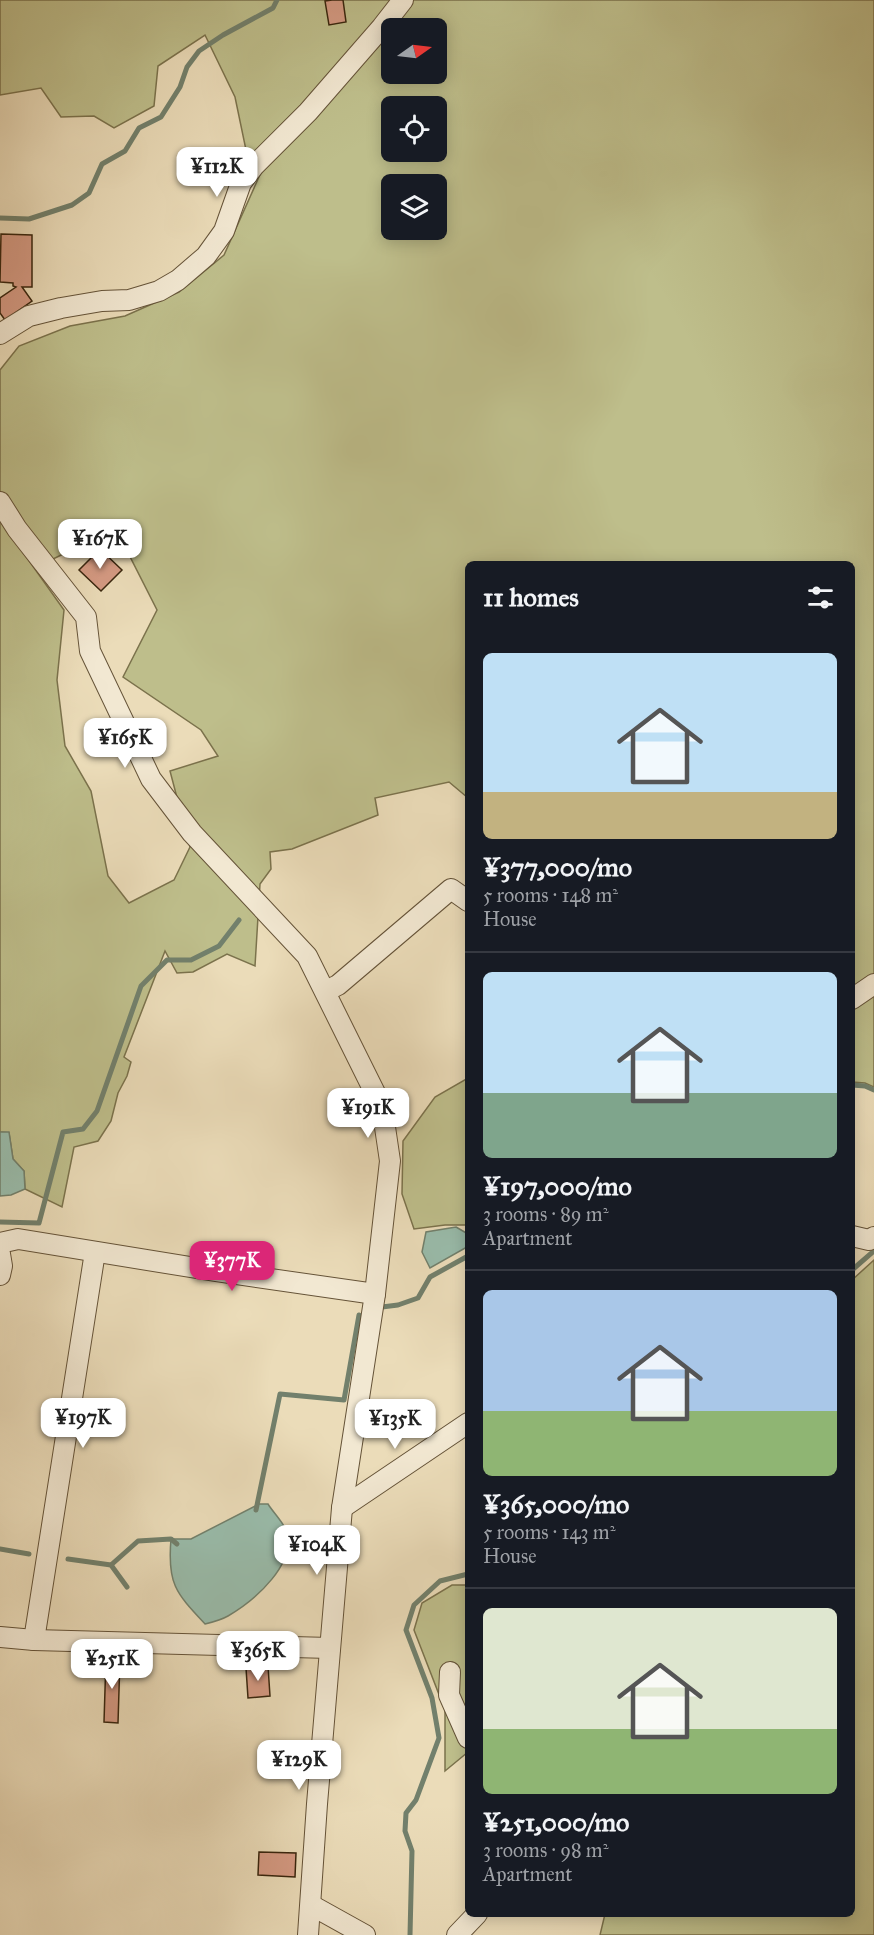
<!DOCTYPE html>
<html lang="en">
<head>
<meta charset="utf-8">
<style>
  :root { --surface:#171b24; --page:#20242c; --text:#f1f3f6; --muted:#9ea1a6; --line:#363941; --accent:#db2777 }
  body { margin:0; font-family:"IM FELL Great Primer",serif; background:var(--page); color:var(--text); height:100vh; display:flex; flex-direction:column; font-size:22px; white-space:nowrap }
  * { box-sizing:border-box; margin:0 }
  p { font-size:20px; color:var(--muted) }
  .icon { flex:none; width:33px; height:33px; fill:none; stroke:currentColor; stroke-width:2; stroke-linecap:round; stroke-linejoin:round }
  .map { position:relative; flex:1; overflow:hidden }
  .panel { position:absolute; left:465px; top:561px; width:390px; height:1356px; display:flex; flex-direction:column; background:var(--surface); border-radius:9px; box-shadow:0 3px 15px #0003 }
  .panel>* { flex:none }
  .needle { width:39px; rotate:76deg }
  .buttons { position:absolute; left:381px; top:18px; display:grid; gap:12px }
  .buttons a { display:grid; place-items:center; width:66px; height:66px; border-radius:9px; background:var(--surface); box-shadow:0 3px 15px #0003; font-size:30px }
  .price { position:absolute; translate:-50% -51px; padding:0 14px; border-radius:12px; background:#fff; color:#222; font-size:20px; line-height:39px; filter:drop-shadow(0 2px 3px #0008) }
  .price::after { content:''; position:absolute; left:50%; top:36px; width:18px; height:14px; margin-left:-9px; background:inherit; clip-path:polygon(0 0,100% 0,50% 100%) }
  .price.current { background:var(--accent); color:#fff }
  ul { padding:0; list-style:none }
  li { display:grid; align-content:center; gap:12px; height:318px; padding:0 18px }
  li+li { border-top:2px solid var(--line) }
  li span { display:grid; place-items:center; height:186px; border-radius:9px; color:#555 }
  li>.icon { margin-inline-start:auto }
  span .icon { width:108px; height:108px; fill:#fffc; stroke-width:1 }
  li b { font-size:26px }
  h2 { display:flex; justify-content:space-between; align-items:center; height:72px; padding:0 18px; font-size:26px }
  .map>svg:first-child { display:block }
  .green { fill:#bebe8b; stroke:#7b724c; stroke-width:1.5; fill-rule:evenodd }
  .water { fill:#99bcab; stroke:#72806c; stroke-width:1.5 }
  .lines { fill:none; stroke-linecap:round; stroke-linejoin:round }
  .stream { stroke:#72806c; stroke-width:5 }
  .building { fill:#d59a83; stroke:#38250d; stroke-width:1.5 }
  .minor-casing { stroke:#655338; stroke-width:22 }
  .minor { stroke:#f2e8d2; stroke-width:20 }
</style>
</head>
<body>
<div class="map">
<svg width="874" height="1935" viewBox="0 0 874 1935">
  <rect width="100%" height="100%" fill="#ebdcb9"/>
  <filter id="stains"><feTurbulence type="fractalNoise" baseFrequency=".00333" numOctaves="4"/><feColorMatrix values="0 0 0 0 .2 0 0 0 0 .09 0 0 0 0 .02 0 0 0 .5 -.17"/></filter>
  <radialGradient id="worn" r=".72"><stop offset=".6" stop-color="#630" stop-opacity="0"/><stop offset="1" stop-color="#630" stop-opacity=".3"/></radialGradient>
  <!-- green -->
  <g class="green">
    <path d="M0,0H874V1087L865,1083L852,1082V564H468V798L449,782L375,798L378,815L292,849L270,852L271,869L260,884L255,966L227,954L193,972L177,973L165,951L124,1057L131,1062L127,1076L118,1093L111,1121L98,1141L74,1147L62,1207L25,1189L24,1171L13,1159L9,1133L0,1132V520L64,610L57,680L65,746L91,791L108,876L129,903L174,880L190,847L170,771L218,756L201,730L123,677L157,610L124,545L96,538L51,560L12,511L0,491V370L19,346L70,326L125,316L179,292L224,255L267,159L246,150L235,97L205,35L158,66L154,106L114,128L94,116L61,117L41,88L0,95ZM392,28H436V74H392ZM392,106H436V152H392ZM392,184H436V230H392Z"/>
    <path d="M468,1078V1225H445L414,1229L402,1194L403,1141L435,1097Z"/>
    <path d="M874,1260V1935H600L605,1914H852V1280Z"/>
    <path d="M452,1585H468V1752L445,1771V1710L414,1630L422,1603Z"/>
  </g>
  <!-- water -->
  <g class="water">
    <path d="M0,1132H9L13,1159L24,1171L25,1189L11,1195L0,1196Z"/>
    <path d="M456,1227L468,1234L467,1247L430,1268L422,1252L426,1232Z"/>
    <path d="M259,1504H268C273,1512 281,1520 285,1528C300,1562 254,1601 228,1616C221,1620 213,1622 205,1624C176,1593 167,1584 171,1539H191Z"/>
  </g>
  <g class="lines">
    <!-- stream -->
    <g class="stream">
      <path d="M0,218L29,219L72,205L89,193L102,164L125,151L139,128L161,117L180,87L187,67L199,51L223,35L273,8L277,0"/>
      <path d="M852,1085L865,1086L874,1090"/>
      <path d="M0,1222L39,1223L63,1132L83,1129L97,1111L141,986L167,960H191L219,946L239,920"/>
      <path d="M852,1270L874,1251"/>
      <path d="M382,1307L398,1305L418,1298L430,1277L468,1256"/>
      <path d="M256,1510L280,1394L344,1400L359,1315"/>
      <path d="M0,1549L29,1554"/>
      <path d="M68,1559L111,1565L127,1587"/>
      <path d="M111,1565L138,1541L171,1539L177,1544"/>
      <path d="M410,1935L412,1851L405,1831L406,1813L416,1800L439,1738L432,1698L406,1630L414,1605L440,1581L468,1574"/>
    </g>
  </g>
  <!-- building -->
  <g class="building">
    <path d="M332,0H343L346,22L329,25L325,1Z"/>
    <path d="M1,234L32,235V287H22L32,301L5,320L0,313V298L16,287L13,286V283L0,282Z"/>
    <path d="M100,549L122,570L101,591L79,570Z"/>
    <path d="M106,1658H120L118,1723L104,1722Z"/>
    <path d="M268,1666L270,1696L248,1698L246,1668Z"/>
    <path d="M259,1852L296,1853L295,1877L258,1875Z"/>
  </g>
  <g class="lines">
    <!-- minor casing -->
    <g class="minor-casing">
      <g id="minor">
        <path d="M0,334L29,316L61,308L102,301L129,300L159,291L178,280L206,256L224,231L241,183L254,166L308,112L382,27L403,0"/>
        <path d="M0,502L17,529L86,617L90,651L151,779L192,833L307,956L382,1107L390,1161L375,1294L342,1508L317,1804L308,1935"/>
        <path d="M326,991L338,985L451,889L468,901"/>
        <path d="M852,999L874,984"/>
        <path d="M852,1236L869,1240L874,1237"/>
        <path d="M0,1243L18,1239L215,1271L375,1294"/>
        <path d="M0,1254L2,1266L0,1275"/>
        <path d="M342,1508L468,1423"/>
        <path d="M0,1637L34,1640L330,1648"/>
        <path d="M34,1640L95,1252"/>
        <path d="M450,1672L449,1695L468,1738"/>
        <path d="M311,1905L365,1935"/>
        <path d="M457,1935L477,1914"/>
      </g>
    </g>
    <!-- minor -->
    <use href="#minor" class="minor"/>
  </g>
  <rect width="100%" height="100%" filter="url(#stains)"/>
  <rect width="100%" height="100%" fill="url(#worn)"/>
</svg>
<div class="buttons">
<a><svg class="needle" viewBox="-14 -14 28 28"><path d="M0-13l5 13h-10z" fill="#e53935"/><path d="M0 13l5-13h-10z" fill="#9ea1a6"/></svg></a>
<a><svg class="icon" aria-label="locate" viewBox="0 0 24 24"><circle cx="12" cy="12" r="6"/><path d="M12 2v4M12 18v4M2 12h4M18 12h4"/></svg></a>
<a><svg class="icon" aria-label="layers" viewBox="0 0 24 24"><path d="M12 4l9 5-9 5-9-5zM3 14l9 5 9-5"/></svg></a>
</div>
<b class="price" style="left:217px;top:198px">¥112K</b>
<b class="price" style="left:100px;top:570px">¥167K</b>
<b class="price" style="left:125px;top:769px">¥165K</b>
<b class="price" style="left:368px;top:1139px">¥191K</b>
<b class="price current" style="left:232px;top:1292px">¥377K</b>
<b class="price" style="left:83px;top:1449px">¥197K</b>
<b class="price" style="left:395px;top:1450px">¥135K</b>
<b class="price" style="left:317px;top:1576px">¥104K</b>
<b class="price" style="left:258px;top:1682px">¥365K</b>
<b class="price" style="left:112px;top:1690px">¥251K</b>
<b class="price" style="left:299px;top:1791px">¥129K</b>
<section class="panel">
<h2>11 homes<svg class="icon" aria-label="filters" viewBox="0 0 24 24"><path d="M4 7h16M4 17h16"/><circle cx="9" cy="7" r="2"/><circle cx="15" cy="17" r="2"/></svg></h2>
<ul>
<li><span style="background:linear-gradient(#bfe0f5 75%,#c2b280 0)"><svg class="icon" aria-label="home" viewBox="0 0 24 24"><path d="M3 11l9-7 9 7M6 9v11h12V9"/></svg></span><div><b>¥377,000/mo</b><p>5 rooms · 148 m²</p><p>House</p></div></li>
<li><span style="background:linear-gradient(#bfe0f5 65%,#7fa58c 0)"><svg class="icon" aria-label="home" viewBox="0 0 24 24"><path d="M3 11l9-7 9 7M6 9v11h12V9"/></svg></span><div><b>¥197,000/mo</b><p>3 rooms · 89 m²</p><p>Apartment</p></div></li>
<li><span style="background:linear-gradient(#a9c7e8 65%,#8fb573 0)"><svg class="icon" aria-label="home" viewBox="0 0 24 24"><path d="M3 11l9-7 9 7M6 9v11h12V9"/></svg></span><div><b>¥365,000/mo</b><p>5 rooms · 143 m²</p><p>House</p></div></li>
<li><span style="background:linear-gradient(#dfe7d0 65%,#8fb573 0)"><svg class="icon" aria-label="home" viewBox="0 0 24 24"><path d="M3 11l9-7 9 7M6 9v11h12V9"/></svg></span><div><b>¥251,000/mo</b><p>3 rooms · 98 m²</p><p>Apartment</p></div></li>
</ul>
</section>
</div>
</body>
</html>
